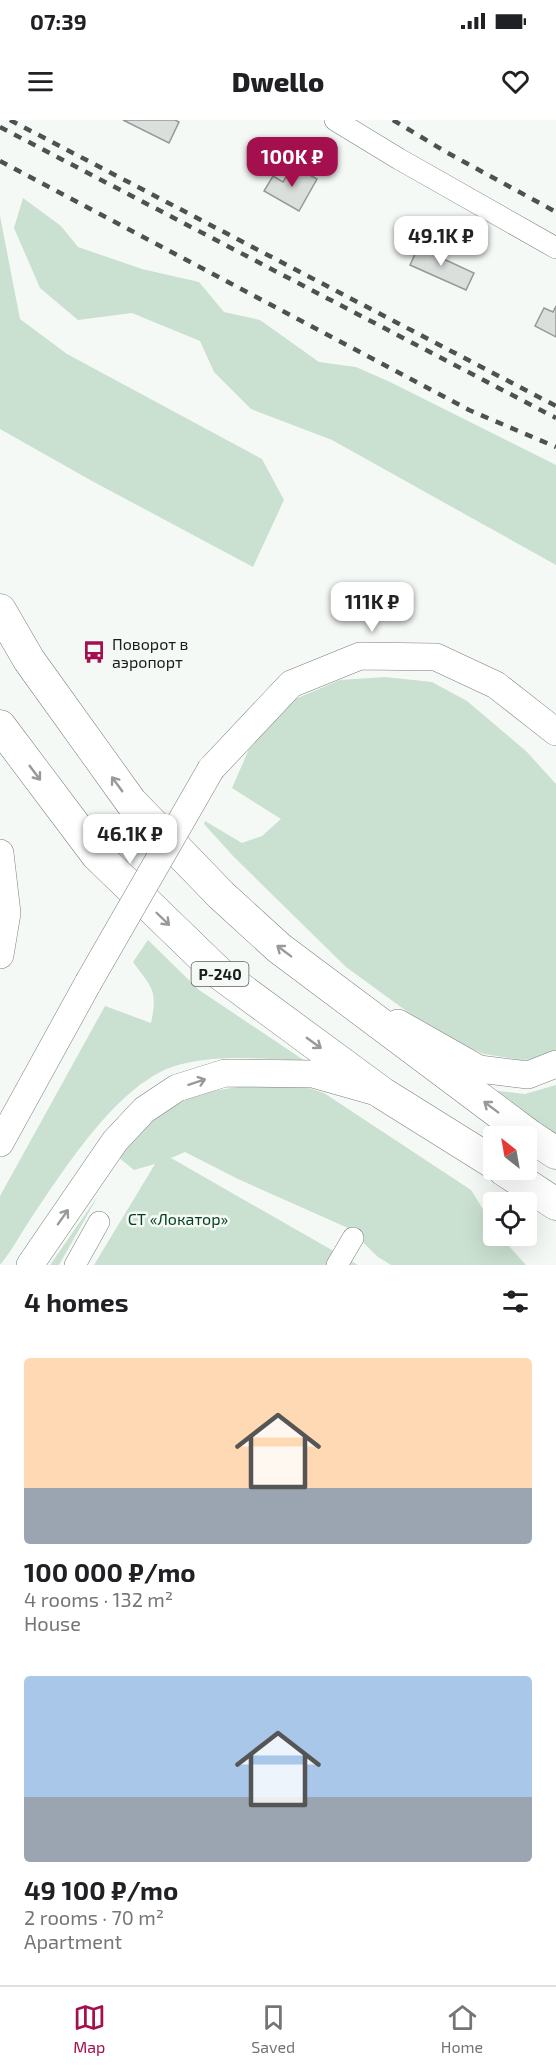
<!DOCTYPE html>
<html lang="en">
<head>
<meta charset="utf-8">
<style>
  :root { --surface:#fff; --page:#f2f2f2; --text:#202124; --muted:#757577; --line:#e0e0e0; --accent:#a4104d }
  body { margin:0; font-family:"Exo 2",sans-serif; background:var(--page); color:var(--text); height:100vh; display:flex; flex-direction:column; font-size:22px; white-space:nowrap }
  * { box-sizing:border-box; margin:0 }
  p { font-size:20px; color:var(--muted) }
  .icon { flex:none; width:33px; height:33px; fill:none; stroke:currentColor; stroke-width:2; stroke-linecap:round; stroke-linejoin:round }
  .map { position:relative; height:1145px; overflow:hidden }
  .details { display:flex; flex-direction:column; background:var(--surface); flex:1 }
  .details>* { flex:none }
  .needle { width:39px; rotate:329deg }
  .buttons { position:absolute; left:483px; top:1006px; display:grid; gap:12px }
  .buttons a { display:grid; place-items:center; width:54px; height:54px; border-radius:6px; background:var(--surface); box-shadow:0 6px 24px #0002; font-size:30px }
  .price { position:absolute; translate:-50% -51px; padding:0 14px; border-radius:12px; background:#fff; color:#222; font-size:20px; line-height:39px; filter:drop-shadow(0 2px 3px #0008) }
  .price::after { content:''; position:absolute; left:50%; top:36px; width:18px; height:14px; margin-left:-9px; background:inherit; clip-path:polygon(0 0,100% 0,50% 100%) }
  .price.on { background:var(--accent); color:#fff }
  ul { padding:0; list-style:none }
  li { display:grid; align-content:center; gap:12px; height:318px; padding:0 24px }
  li span { display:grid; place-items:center; height:186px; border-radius:6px; color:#555 }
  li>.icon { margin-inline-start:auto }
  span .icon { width:108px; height:108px; fill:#fffc; stroke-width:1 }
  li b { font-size:26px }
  h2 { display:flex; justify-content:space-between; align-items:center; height:72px; padding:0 24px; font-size:26px }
  .status { display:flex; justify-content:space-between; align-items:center; height:42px; padding:0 30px; background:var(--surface); direction:ltr }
  .status svg { height:16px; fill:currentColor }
  header { display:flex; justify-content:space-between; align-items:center; height:78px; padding:0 24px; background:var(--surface); font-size:27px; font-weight:800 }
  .menu { display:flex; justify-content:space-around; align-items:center; height:84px; border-top:2px solid var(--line); background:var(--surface); font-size:16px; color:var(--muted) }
  .menu a { display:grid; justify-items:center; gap:3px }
  .menu .on { color:var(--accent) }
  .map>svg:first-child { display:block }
  .green { fill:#cae0d0 }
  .building { fill:#dbdfdc; stroke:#969a97; stroke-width:1.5 }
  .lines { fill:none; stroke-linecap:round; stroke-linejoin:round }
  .minor-casing { stroke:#7c7f7d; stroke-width:22 }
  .major-casing { stroke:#7c7f7d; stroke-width:28 }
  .highway-casing { stroke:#7c7f7d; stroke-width:33 }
  .minor { stroke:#fff; stroke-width:21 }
  .major { stroke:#fff; stroke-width:27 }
  .highway { stroke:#fff; stroke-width:32 }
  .rail { stroke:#4e514f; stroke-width:4.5; stroke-dasharray:8 8; stroke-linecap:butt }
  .major-bridge-casing { stroke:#7c7f7d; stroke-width:28; stroke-linecap:butt }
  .major-bridge { stroke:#fff; stroke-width:27 }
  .oneway { stroke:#989998 }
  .labels { text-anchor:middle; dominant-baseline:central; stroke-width:5; stroke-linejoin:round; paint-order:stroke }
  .shield { fill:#f5f9f6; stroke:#5c5e5d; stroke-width:1.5 }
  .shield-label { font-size:15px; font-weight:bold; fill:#1a1c1b }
  .poi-label { font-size:16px; fill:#1a1c1b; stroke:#f5f9f6; text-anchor:start }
  .park-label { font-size:16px; fill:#053e21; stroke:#f5f9f6 }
</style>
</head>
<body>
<div class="status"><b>07:39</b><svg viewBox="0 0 49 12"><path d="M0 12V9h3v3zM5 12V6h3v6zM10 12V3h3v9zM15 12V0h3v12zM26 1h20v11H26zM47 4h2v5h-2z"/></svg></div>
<header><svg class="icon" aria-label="menu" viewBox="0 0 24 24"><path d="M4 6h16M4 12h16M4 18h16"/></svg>Dwello<svg class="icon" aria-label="heart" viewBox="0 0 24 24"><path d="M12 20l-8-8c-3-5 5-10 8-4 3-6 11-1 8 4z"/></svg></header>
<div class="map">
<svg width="556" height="1145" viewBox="0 0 556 1145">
  <rect width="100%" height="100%" fill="#f5f9f6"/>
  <!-- green -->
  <g class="green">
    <path d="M23,78L61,106L78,127L142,149L199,162L224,192L260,200L319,242L356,247L390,262L556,345V445L332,320L251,289L214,252L200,221L132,193L78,200L40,168L14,108Z"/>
    <path d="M0,96L20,199L67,234L262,339L284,380L253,447L92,361L0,309Z"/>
    <path d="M385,557L432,562L467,581L527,632L556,664V931L540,939L520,940L484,934L456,922L416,898L346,847L233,736L204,704L205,701L242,723L262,716L281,699L232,668L253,620L293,580L340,560Z"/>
    <path d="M148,820L199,870L305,941C263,939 213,933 172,947C115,967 61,1054 28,1103C19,1117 10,1133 0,1145V1076L105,886L151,903C158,870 152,868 133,842Z"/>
    <path d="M467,960L498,971L525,974L556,965V1015Z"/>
    <path d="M294,963L324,973L471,1070L493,1105L494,1116H500L526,1145H391L378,1137L348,1108L238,1059L185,1032L171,1038L358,1145H94L155,1044L134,1050L118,1037L157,995L199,973L245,966Z"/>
    <path d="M98,1076L59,1145H50Z"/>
  </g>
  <!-- building -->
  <g class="building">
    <path d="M123,0H175L179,2L169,23Z"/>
    <path d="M293,46L317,59L299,91L264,71L273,56L283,62Z"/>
    <path d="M420,123L437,130L435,135L474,153L466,170L410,145Z"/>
    <path d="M556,186V217L535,206L544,188L553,192Z"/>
  </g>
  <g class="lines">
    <!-- minor casing -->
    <g class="minor-casing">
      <g id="minor">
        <path d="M335,0L399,39L556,128"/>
        <path d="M75,1145L99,1102"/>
        <path d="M337,1145L353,1118"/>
      </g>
    </g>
    <!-- major casing -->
    <g class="major-casing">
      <g id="major">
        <path d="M211,649L291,564L360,536L436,537L496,565L556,612"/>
        <path d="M0,733L7,793L0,835"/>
        <path d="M398,903L479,949L528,955L556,944"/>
        <path d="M0,1023L88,863"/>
        <path d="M30,1145L115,1021L144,990L177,968L225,953L313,954L373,971"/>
      </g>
    </g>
    <!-- highway casing -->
    <g class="highway-casing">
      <g id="highway">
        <path d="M0,490L29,540L131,682L221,775L279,828L530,1016L556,1033"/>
        <path d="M0,606L97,735L219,853L382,973L494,1043"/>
        <path d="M504,1050L556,1084"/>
      </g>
    </g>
    <!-- minor -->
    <use href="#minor" class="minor"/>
    <!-- major -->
    <use href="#major" class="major"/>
    <!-- highway -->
    <use href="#highway" class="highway"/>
    <!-- rail -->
    <g class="rail">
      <path d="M10,0L556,286"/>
      <path d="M393,0L446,32L556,92"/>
      <path d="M0,7L556,298"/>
      <path d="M0,41L469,290L556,327"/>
    </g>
    <!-- major-bridge casing -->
    <g class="major-bridge-casing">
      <path id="major-bridge" d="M88,863L211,649"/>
    </g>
    <!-- major-bridge -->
    <use href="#major-bridge" class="major-bridge"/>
  </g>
  <!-- one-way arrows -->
  <defs><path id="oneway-shaft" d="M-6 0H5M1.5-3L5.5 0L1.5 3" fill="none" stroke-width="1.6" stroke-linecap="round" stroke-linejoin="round" transform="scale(1.5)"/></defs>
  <g class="oneway">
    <use href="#oneway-shaft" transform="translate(35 653) rotate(53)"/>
    <use href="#oneway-shaft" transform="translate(117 664) rotate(-126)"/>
    <use href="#oneway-shaft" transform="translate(163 799) rotate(44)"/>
    <use href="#oneway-shaft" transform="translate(284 831) rotate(-143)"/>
    <use href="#oneway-shaft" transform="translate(314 923) rotate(36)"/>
    <use href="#oneway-shaft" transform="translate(197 962) rotate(-18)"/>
    <use href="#oneway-shaft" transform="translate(491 987) rotate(-143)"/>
    <use href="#oneway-shaft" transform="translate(63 1097) rotate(-55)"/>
  </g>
  <!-- icons -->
  <defs>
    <g id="bus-bare" transform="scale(1.8)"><path d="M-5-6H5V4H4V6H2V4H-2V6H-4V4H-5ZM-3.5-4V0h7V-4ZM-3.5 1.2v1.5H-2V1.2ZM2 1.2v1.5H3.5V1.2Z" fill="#a4104d" stroke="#f5f9f6" stroke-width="2.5" paint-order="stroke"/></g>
  </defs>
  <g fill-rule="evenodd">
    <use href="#bus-bare" x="94" y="532"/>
  </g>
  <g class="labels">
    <!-- shield labels -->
    <rect class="shield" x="191.5" y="842" width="57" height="24" rx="4.5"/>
    <g class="shield-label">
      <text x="220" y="854">Р-240</text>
    </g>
    <!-- poi labels -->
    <g class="poi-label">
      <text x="112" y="523">Поворот в<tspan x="112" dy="18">аэропорт</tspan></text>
    </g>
    <!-- park labels -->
    <g class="park-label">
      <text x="178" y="1098">СТ «Локатор»</text>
    </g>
  </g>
</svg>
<div class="buttons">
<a><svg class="needle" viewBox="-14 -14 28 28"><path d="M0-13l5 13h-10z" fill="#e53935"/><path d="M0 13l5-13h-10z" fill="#757577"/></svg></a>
<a><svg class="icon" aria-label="locate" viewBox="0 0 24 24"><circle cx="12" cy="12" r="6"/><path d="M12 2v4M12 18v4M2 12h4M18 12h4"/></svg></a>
</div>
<b class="price on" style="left:292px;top:68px">100K ₽</b>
<b class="price" style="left:441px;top:147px">49.1K ₽</b>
<b class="price" style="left:372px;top:513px">111K ₽</b>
<b class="price" style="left:130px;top:745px">46.1K ₽</b>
</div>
<section class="details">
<h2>4 homes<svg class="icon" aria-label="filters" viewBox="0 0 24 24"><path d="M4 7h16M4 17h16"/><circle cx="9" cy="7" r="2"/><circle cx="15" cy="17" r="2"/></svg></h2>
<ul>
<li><span style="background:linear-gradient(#ffd9b3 70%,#9aa5b1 0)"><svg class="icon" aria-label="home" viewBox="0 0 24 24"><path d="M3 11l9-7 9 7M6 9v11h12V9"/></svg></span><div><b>100 000 ₽/mo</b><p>4 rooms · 132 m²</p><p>House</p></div></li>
<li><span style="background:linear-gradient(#a9c7e8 65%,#9aa5b1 0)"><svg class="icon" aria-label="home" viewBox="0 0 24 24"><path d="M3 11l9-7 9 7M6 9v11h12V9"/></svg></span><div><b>49 100 ₽/mo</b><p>2 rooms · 70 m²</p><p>Apartment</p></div></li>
</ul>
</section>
<nav class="menu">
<a class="on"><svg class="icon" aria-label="map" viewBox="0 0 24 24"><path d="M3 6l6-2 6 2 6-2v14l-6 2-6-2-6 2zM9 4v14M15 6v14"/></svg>Map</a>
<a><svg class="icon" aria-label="saved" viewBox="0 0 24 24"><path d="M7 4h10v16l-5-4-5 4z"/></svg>Saved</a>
<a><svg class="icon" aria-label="home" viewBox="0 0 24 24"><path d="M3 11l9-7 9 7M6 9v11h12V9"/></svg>Home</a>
</nav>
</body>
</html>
